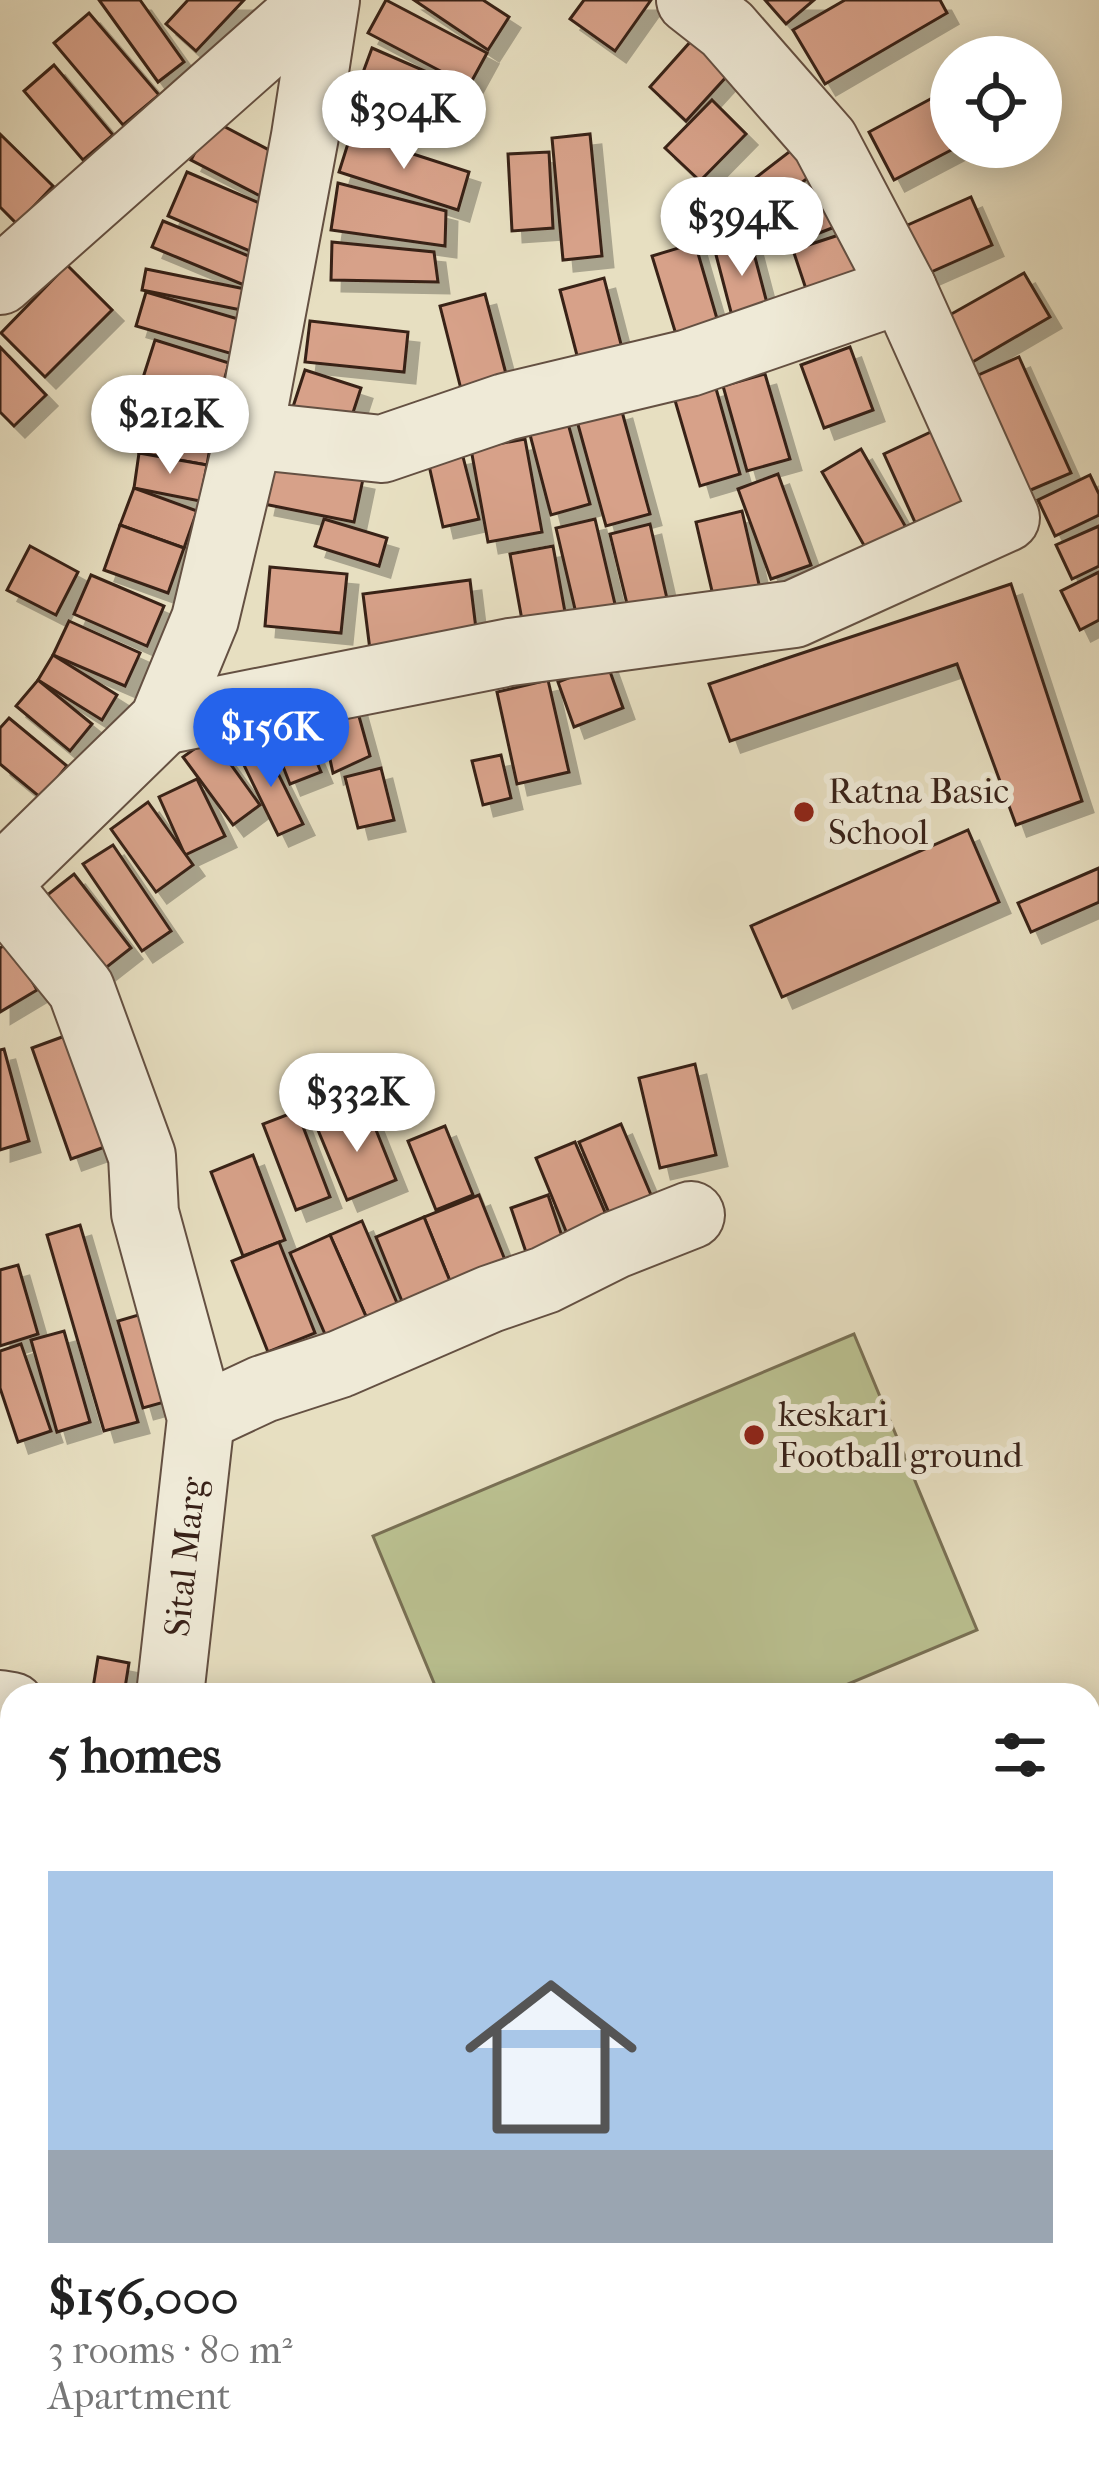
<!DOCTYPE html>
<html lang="en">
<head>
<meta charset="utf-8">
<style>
  :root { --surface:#fff; --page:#f2f2f2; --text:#222; --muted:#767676; --accent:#2563eb }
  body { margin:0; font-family:"IM FELL French Canon",serif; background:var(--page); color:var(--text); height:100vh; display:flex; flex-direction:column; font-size:45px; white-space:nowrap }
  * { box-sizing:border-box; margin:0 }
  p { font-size:39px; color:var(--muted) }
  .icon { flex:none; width:66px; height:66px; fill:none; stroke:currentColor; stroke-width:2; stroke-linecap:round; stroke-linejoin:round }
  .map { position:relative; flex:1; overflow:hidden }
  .drawer { position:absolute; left:0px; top:1683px; width:1101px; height:804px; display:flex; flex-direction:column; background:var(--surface); border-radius:36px 36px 0 0; box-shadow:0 6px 30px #0003 }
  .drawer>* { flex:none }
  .buttons { position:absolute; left:930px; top:36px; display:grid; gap:24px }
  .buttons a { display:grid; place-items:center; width:132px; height:132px; border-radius:50%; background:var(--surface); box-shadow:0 6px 30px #0003; font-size:60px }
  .price { position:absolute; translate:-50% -102px; padding:0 27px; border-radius:42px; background:#fff; color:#222; font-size:39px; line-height:78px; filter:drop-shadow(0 3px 6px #0008) }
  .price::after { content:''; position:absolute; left:50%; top:72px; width:36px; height:27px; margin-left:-18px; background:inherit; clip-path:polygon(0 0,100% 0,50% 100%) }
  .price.current { background:var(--accent); color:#fff }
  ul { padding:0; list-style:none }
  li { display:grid; align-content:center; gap:24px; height:636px; padding:0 48px }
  li span { display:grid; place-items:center; height:372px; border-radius:0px; color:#555 }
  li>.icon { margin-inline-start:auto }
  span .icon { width:216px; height:216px; fill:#fffc; stroke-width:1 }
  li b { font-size:51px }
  h2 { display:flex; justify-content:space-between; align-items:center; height:144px; padding:0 48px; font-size:51px }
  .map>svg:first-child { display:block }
  .green { fill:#bac090; stroke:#797054; stroke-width:3 }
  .water { fill:#97bdb1; stroke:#717f74; stroke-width:3 }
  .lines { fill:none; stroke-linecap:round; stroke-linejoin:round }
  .river { stroke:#97bdb1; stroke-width:84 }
  .building { fill:#d7a189; stroke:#382118; stroke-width:3; filter:url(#shadow) }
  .minor-casing { stroke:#645042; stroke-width:70 }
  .minor { stroke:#efead7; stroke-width:66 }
  .poi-dot { fill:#8f2418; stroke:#efead7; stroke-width:4.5 }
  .labels { text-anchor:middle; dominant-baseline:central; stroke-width:12; stroke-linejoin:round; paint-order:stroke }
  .poi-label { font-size:36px; fill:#382118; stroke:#efead7; text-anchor:start }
  .street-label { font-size:36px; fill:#382118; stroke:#efead7 }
</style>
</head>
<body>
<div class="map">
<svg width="1099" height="2487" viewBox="0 0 1099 2487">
  <defs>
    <filter id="shadow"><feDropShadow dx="11" dy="11" stdDeviation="0" flood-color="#0004"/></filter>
  </defs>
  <rect width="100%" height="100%" fill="#e7dfc1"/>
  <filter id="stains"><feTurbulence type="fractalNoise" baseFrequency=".00167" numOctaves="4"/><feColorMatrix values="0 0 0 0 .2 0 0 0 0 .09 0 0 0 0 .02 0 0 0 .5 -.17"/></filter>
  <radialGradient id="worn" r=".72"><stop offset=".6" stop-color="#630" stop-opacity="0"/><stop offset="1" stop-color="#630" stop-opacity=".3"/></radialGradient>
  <!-- green -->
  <path class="green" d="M854,1334L977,1630L822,1695H439L373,1536Z"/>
  <!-- water -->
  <g class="water">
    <path d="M0,2225L12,2251V2475H77L81,2487H0Z"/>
    <path d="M1099,2324V2475L1076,2487H837L854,2475H1089V2327Z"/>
  </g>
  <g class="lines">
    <!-- river -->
    <path class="river" d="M95,2475L103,2487"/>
  </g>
  <!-- building -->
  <g class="building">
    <path d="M99,0H140L184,62L158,82Z"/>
    <path d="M188,0H244L196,51L166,24Z"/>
    <path d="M386,0L487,53L469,86L368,33Z"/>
    <path d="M414,0H483L509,17L488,50Z"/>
    <path d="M584,0H651L615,51L570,19Z"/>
    <path d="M765,0H814L786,24Z"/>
    <path d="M845,0H940L947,13L825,84L793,30Z"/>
    <path d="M89,13L159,95L123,125L54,43Z"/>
    <path d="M700,31L737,65L686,121L650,87Z"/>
    <path d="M372,48L457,85L446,119L358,86Z"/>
    <path d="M54,65L113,135L83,160L24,91Z"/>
    <path d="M951,88V147H957L894,180L869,132Z"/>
    <path d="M712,100L746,134L700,181L665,148Z"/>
    <path d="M212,120L286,159L266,199L191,160Z"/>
    <path d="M0,134L53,186L17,224L0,207Z"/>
    <path d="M351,134L469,172L458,210L339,172Z"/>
    <path d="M590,134L602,256L563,260L552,138Z"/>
    <path d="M802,142L822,167L765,211L745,186Z"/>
    <path d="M549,152L553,228L512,231L508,154Z"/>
    <path d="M187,172L278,211L259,255L168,216Z"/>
    <path d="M338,183L446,211L445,246L331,230Z"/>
    <path d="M833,187L845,223L796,242L782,206Z"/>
    <path d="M971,197L992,245L922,276L901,228Z"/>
    <path d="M163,221L256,259L244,285L152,247Z"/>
    <path d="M845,233L864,289L812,307L793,250Z"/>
    <path d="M332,242L434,252L438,282L331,280Z"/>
    <path d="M751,242L768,307L732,316L715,251Z"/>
    <path d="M695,243L720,329L678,341L652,256Z"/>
    <path d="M67,265L112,310L45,377L1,333Z"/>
    <path d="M146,269L245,289L241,310L142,290Z"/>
    <path d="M1024,273L1050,317L964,367L939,321Z"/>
    <path d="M604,278L624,356L580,367L560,290Z"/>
    <path d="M146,292L245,321L236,355L136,326Z"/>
    <path d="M485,294L510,389L464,401L440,306Z"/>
    <path d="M310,321L408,332L404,372L305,362Z"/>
    <path d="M155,340L229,363L217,406L141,384Z"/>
    <path d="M0,347L46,395L14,426L0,412Z"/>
    <path d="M850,347L873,410L824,428L801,365Z"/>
    <path d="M1019,357L1071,473L1026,492L974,377Z"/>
    <path d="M305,370L361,388L346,434L290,416Z"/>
    <path d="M765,374L790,459L747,471L723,386Z"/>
    <path d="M715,385L740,474L700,486L674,397Z"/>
    <path d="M150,395L217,407L207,465L139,453Z"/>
    <path d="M621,408L650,514L606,526L577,421Z"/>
    <path d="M566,416L590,504L551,515L528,427Z"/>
    <path d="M950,423L986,500L919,531L884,454Z"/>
    <path d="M525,439L542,532L488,542L471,449Z"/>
    <path d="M861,449L908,531L869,554L822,472Z"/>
    <path d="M139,453L207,465L200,501L134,488Z"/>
    <path d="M462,453L479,519L443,527L428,461Z"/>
    <path d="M273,461L363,479L354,522L264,504Z"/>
    <path d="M778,474L811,565L771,579L738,489Z"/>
    <path d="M1090,475L1099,494V515L1055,536L1038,500Z"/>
    <path d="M134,488L197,511L184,548L120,525Z"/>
    <path d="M742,511L761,593L715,604L696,522Z"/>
    <path d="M324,519L387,538L379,566L315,546Z"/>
    <path d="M595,519L618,617L579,626L556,528Z"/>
    <path d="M650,524L668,603L629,612L610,534Z"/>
    <path d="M120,525L184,548L168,593L104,570Z"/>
    <path d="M1099,526V566L1072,579L1056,545Z"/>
    <path d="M30,546L78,572L56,615L7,590Z"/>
    <path d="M553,546L567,623L524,631L510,554Z"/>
    <path d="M270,567L347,574L341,633L265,626Z"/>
    <path d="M1099,572V620L1080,630L1061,591Z"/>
    <path d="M91,575L164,606L147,646L74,614Z"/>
    <path d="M470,580L477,637L370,650L363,594Z"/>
    <path d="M1011,584L1082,801L1016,825L957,664L730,741L709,684Z"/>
    <path d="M69,621L140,653L125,686L53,655Z"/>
    <path d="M53,655L117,695L102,720L38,680Z"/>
    <path d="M607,663L623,708L574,727L558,682Z"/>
    <path d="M38,680L92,724L70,751L16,706Z"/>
    <path d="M548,680L569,772L517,784L497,692Z"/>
    <path d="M352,691L370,756L333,773L317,700Z"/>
    <path d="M292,704L321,772L290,784L263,716Z"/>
    <path d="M9,718L67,766L41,798L0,764V728Z"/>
    <path d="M211,737L260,805L233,825L183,757Z"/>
    <path d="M264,745L303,824L278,835L240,757Z"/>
    <path d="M501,755L511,798L483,805L472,761Z"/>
    <path d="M381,768L394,820L358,828L345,777Z"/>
    <path d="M197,779L225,836L185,855L159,797Z"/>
    <path d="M148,802L193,865L156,892L111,829Z"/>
    <path d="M968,830L999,902L782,997L751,926Z"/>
    <path d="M113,845L171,931L142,951L83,864Z"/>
    <path d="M1099,868V902L1031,932L1018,903Z"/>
    <path d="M74,874L131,948L103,970L46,896Z"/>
    <path d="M10,942L37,990L0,1012V948Z"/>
    <path d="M73,1033L113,1144L71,1159L32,1048Z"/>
    <path d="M4,1049L29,1141L0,1150V1050Z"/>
    <path d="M695,1064L716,1155L660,1168L639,1078Z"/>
    <path d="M368,1110L396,1180L347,1200L318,1130Z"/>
    <path d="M297,1111L330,1197L296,1210L263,1124Z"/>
    <path d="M621,1124L654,1202L612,1220L579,1142Z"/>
    <path d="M445,1126L473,1195L436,1210L408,1141Z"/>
    <path d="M575,1142L610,1224L570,1241L536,1158Z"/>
    <path d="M253,1155L285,1240L243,1256L211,1172Z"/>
    <path d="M479,1195L509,1270L454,1291L424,1217Z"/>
    <path d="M548,1195L566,1248L529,1261L511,1208Z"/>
    <path d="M424,1217L454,1291L406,1311L376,1237Z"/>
    <path d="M362,1221L403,1317L372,1330L330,1235Z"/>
    <path d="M80,1225L138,1422L104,1431L47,1235Z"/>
    <path d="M330,1235L372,1330L331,1348L290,1253Z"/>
    <path d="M279,1242L315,1333L268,1352L232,1261Z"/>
    <path d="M18,1265L38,1334L0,1346V1270Z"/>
    <path d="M162,1308L186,1396L143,1408L118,1321Z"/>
    <path d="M64,1331L90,1422L57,1432L31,1340Z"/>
    <path d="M21,1344L51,1431L18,1442L0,1388V1351Z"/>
    <path d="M98,1657L129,1663L124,1694L93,1688Z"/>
  </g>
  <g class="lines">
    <!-- minor casing -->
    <g class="minor-casing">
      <g id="minor">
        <path d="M0,281L317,0"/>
        <path d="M249,435L382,449L505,407L689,363L903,289"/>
        <path d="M163,721L510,652L794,614L1006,518L903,289L825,141L727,29L690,0"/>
        <path d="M0,880L163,721L205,619L249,435L305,136L326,0"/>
        <path d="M0,889L81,989L142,1156L145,1213L201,1418L170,1695"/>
        <path d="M201,1418L263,1389L340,1364L490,1299L545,1280L615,1245L691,1215"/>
        <path d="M0,1704L12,1706"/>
      </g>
    </g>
    <!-- minor -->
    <use href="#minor" class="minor"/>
  </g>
  <!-- markers -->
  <g class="poi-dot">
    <circle cx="804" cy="812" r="12"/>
    <circle cx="754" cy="1435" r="12"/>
  </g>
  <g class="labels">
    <!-- poi labels -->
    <g class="poi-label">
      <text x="828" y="791">Ratna Basic<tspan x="828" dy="41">School</tspan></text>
      <text x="778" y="1414">keskari<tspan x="778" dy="41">Football ground</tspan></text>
    </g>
    <!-- street labels -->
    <g class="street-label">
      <text transform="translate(185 1557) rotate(-84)">Sital Marg</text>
    </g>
  </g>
  <rect width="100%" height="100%" filter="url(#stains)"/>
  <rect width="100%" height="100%" fill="url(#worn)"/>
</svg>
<div class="buttons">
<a><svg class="icon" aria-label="locate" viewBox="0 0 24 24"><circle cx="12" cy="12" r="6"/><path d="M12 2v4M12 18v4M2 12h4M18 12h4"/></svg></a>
</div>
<b class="price" style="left:404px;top:172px">$304K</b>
<b class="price" style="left:742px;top:279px">$394K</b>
<b class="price" style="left:170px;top:477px">$212K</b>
<b class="price current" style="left:271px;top:790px">$156K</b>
<b class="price" style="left:357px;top:1155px">$332K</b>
<section class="drawer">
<h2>5 homes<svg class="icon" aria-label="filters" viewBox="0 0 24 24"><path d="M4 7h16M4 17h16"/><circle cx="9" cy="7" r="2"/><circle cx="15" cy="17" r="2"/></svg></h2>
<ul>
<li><span style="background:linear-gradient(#a9c7e8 75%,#9aa5b1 0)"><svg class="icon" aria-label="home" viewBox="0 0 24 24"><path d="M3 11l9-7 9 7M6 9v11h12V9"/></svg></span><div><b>$156,000</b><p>3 rooms · 80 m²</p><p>Apartment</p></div></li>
</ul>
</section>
</div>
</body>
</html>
